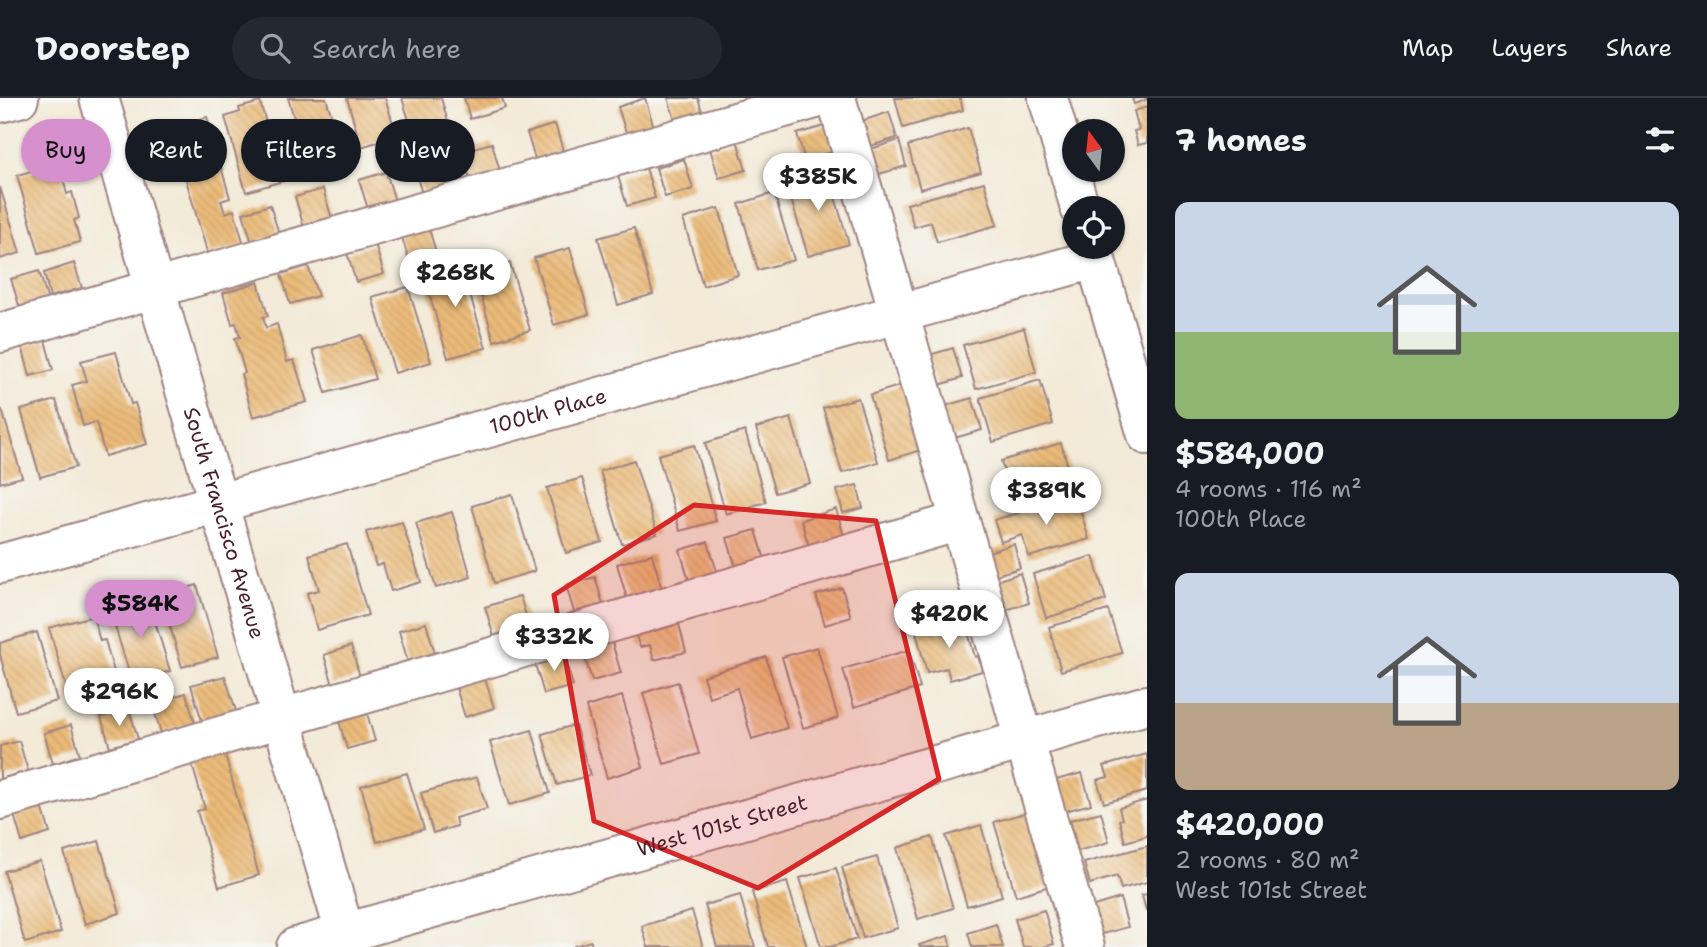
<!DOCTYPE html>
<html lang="en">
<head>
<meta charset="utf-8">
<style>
  :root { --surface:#171b24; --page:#242831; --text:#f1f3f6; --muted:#9ea1a6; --line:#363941; --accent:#d690ce }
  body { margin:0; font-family:"Shantell Sans",sans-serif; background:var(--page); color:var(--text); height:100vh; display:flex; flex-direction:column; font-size:26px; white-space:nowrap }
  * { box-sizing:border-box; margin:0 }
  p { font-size:23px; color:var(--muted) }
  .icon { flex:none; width:38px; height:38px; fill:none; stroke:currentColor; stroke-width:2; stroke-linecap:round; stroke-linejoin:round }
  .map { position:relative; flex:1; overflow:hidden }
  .details { display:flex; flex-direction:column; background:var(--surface); width:560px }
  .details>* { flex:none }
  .guide { position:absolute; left:21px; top:21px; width:665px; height:63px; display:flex; gap:14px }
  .needle { width:46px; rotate:345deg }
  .fabs { position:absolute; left:1062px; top:21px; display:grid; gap:14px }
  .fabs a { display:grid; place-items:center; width:63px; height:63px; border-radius:50%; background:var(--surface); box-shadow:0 2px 5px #0004; font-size:35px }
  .price { position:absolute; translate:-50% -60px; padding:0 16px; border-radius:24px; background:#fff; color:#222; font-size:23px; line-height:46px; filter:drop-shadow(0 2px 4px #0008) }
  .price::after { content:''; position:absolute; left:50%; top:42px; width:21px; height:16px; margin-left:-10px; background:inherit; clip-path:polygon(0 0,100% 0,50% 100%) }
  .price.selected { background:var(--accent); color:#111 }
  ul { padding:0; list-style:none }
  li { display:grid; align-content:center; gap:14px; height:371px; padding:0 28px }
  li span { display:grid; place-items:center; height:217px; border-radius:14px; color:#555 }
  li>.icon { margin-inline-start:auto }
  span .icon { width:126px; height:126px; fill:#fffc; stroke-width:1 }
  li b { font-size:30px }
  h2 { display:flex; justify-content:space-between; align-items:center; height:84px; padding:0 28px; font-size:30px }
  .tag { padding:0 24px; border-radius:32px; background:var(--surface); box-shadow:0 2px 5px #0004; font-size:24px; line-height:63px }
  .tag.selected { background:var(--accent); color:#111 }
  header { display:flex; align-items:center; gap:42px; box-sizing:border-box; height:98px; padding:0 35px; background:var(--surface); border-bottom:2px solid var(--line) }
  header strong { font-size:33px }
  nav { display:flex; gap:38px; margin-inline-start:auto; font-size:24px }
  .search { width:490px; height:63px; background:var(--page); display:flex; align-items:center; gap:18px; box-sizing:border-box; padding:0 24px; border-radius:38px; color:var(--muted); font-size:26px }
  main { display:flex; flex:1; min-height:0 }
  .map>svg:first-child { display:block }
  .building { fill:url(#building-back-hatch) }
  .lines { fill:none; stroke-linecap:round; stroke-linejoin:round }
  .minor-casing { stroke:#9e8482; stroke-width:42 }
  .minor { stroke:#fff; stroke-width:38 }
  .marked { fill:#d62828; fill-opacity:0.2; stroke:#d62828; stroke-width:5; stroke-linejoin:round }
  .labels { text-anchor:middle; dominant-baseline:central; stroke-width:5; stroke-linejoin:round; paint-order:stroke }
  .street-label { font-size:21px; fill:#4a1f2b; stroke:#f6f6f2 }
</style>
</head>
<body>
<header>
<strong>Doorstep</strong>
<div class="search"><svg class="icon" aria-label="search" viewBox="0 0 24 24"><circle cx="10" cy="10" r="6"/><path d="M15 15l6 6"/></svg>Search here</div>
<nav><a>Map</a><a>Layers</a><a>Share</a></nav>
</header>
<main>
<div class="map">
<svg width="1147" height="849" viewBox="0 0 1147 849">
  <defs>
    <pattern id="building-back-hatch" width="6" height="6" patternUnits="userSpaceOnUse" patternTransform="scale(1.75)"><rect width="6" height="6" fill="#ebbb79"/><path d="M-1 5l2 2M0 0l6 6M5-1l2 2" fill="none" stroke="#cba069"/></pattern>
  </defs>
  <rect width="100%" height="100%" fill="#f6f6f2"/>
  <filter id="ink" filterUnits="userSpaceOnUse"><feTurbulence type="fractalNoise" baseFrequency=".0143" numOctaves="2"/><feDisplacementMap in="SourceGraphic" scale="14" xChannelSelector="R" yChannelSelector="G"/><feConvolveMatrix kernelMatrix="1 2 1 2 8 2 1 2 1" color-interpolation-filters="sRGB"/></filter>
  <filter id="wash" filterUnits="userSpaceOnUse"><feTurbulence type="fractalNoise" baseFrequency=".00686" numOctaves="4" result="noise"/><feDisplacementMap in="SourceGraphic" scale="28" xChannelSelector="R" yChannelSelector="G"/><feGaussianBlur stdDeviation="1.57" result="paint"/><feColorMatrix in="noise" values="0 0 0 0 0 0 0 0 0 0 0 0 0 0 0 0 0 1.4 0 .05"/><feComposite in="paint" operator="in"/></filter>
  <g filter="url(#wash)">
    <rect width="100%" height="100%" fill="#f3ead8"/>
    <g id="blocks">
      <!-- building -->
      <g class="building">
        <path d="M288,0H326L342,52L307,62Z"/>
        <path d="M347,0H385L397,38L361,49Z"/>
        <path d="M402,0H441L448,24L413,35Z"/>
        <path d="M464,0H502L505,10L470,21Z"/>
        <path d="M645,0L654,30L627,38L618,9Z"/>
        <path d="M668,0H698L703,17L676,25Z"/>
        <path d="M895,0H960L963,12L903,30Z"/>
        <path d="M1132,0H1147V2L1134,6Z"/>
        <path d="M260,4L283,83L246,94L225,19L240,14L239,10Z"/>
        <path d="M1147,9V45L1138,47L1134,33L1139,32L1134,13Z"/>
        <path d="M889,14L897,40L867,49L859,24Z"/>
        <path d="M207,19L230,100L221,103L225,115L234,112L244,147L208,157L172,34L187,29L186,25Z"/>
        <path d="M555,26L564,56L536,64L527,35Z"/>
        <path d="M828,27L836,53L805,62L797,36Z"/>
        <path d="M968,30L981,74L920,91L908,48Z"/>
        <path d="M737,42L746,72L719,80L710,51Z"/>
        <path d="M899,42L906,68L876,77L868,52Z"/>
        <path d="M492,45L502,81L472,89L462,53Z"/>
        <path d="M440,58L449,88L422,96L413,66Z"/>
        <path d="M684,61L693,91L665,99L656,70Z"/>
        <path d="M59,66L67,96L72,94L79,120L74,122L80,144L39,155L17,77Z"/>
        <path d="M646,70L655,100L627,108L618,78Z"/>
        <path d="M827,72L849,146L808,158L786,84Z"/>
        <path d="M386,74L395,103L368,111L359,82Z"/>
        <path d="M984,84L997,127L937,144L931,124L914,129L907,106Z"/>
        <path d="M0,89L20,155L0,161Z"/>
        <path d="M323,91L332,121L304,129L295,99Z"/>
        <path d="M774,95L794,162L758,172L739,106Z"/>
        <path d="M270,107L279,136L252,145L243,115Z"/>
        <path d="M719,110L738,177L703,188L683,121Z"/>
        <path d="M428,128L437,157L410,166L401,136Z"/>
        <path d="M634,130L653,196L618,207L598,140Z"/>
        <path d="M375,146L384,176L356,184L347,155Z"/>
        <path d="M570,150L589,216L554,227L534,160Z"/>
        <path d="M458,157L486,250L448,260L426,185L440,181L435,164Z"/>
        <path d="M74,165L82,190L50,199L44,175Z"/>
        <path d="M510,165L530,232L494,243L475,176Z"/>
        <path d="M308,168L318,198L290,206L281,176Z"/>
        <path d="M39,173L49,206L21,214L11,181Z"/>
        <path d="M258,184L268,218L263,219L266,230L277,226L287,264L294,262L307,304L253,319L241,276L245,275L235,240L240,239L236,225L232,226L223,195Z"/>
        <path d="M408,189L431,264L395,275L372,199Z"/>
        <path d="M1024,230L1036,274L976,291L963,247Z"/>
        <path d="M362,237L375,281L326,295L313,252Z"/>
        <path d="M45,242L53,272L30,278L22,248Z"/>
        <path d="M953,250L962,280L936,288L926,258Z"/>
        <path d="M116,254L131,306L135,305L147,346L105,358L96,324L83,328L72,287L87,283L81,263Z"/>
        <path d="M1040,282L1053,326L993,344L980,300Z"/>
        <path d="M905,286L924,351L889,362L870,297Z"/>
        <path d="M858,300L878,364L842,375L823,310Z"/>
        <path d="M972,300L982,332L951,341L941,309Z"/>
        <path d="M56,302L76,369L40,379L21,312Z"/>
        <path d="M2,312L22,379L0,385V313Z"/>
        <path d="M791,320L810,385L775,395L756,330Z"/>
        <path d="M745,333L766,404L726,416L705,345Z"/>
        <path d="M1061,345L1074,389L1014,407L1001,363Z"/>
        <path d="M694,347L716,423L680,433L658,357Z"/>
        <path d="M634,362L657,436L622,446L600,373Z"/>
        <path d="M582,380L602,444L566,455L547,390Z"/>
        <path d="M857,387L863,410L843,415L837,392Z"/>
        <path d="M512,396L535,473L494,485L472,408Z"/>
        <path d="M1076,398L1089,441L1029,459L1022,437L1001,444L994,422Z"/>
        <path d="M836,411L845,441L810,452L801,422Z"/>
        <path d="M452,414L471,479L436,490L416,425Z"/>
        <path d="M402,424L421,484L391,493L383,466L376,468L366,434Z"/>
        <path d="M756,432L766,465L737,473L727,440Z"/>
        <path d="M708,444L718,477L690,486L680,452Z"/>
        <path d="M347,446L368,517L317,532L307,495L319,492L309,457Z"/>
        <path d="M1014,446L1020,470L989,479L982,456Z"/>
        <path d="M652,456L663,495L628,504L617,466Z"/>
        <path d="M1093,458L1106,502L1046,520L1033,476Z"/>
        <path d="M1020,475L1029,505L1002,513L993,484Z"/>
        <path d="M595,479L605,513L576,521L566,487Z"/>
        <path d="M197,487L218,559L182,569L161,498Z"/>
        <path d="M842,490L851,519L825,527L816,497Z"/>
        <path d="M520,498L530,531L495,542L485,509Z"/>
        <path d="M148,500L170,573L132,584L110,512Z"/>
        <path d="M1108,512L1122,555L1061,573L1049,529Z"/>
        <path d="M93,518L100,543L105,542L119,592L71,605L49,530Z"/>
        <path d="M964,520L975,559L978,558L982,573L950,582L947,570L927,575L916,534Z"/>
        <path d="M426,525L435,555L408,564L399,533Z"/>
        <path d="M679,526L686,554L654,562L650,547L640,549L636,538Z"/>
        <path d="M37,534L57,603L16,614L0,557V545Z"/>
        <path d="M611,541L621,575L592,583L582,550Z"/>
        <path d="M351,548L360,579L333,587L324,557Z"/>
        <path d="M817,549L838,620L803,630L782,559Z"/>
        <path d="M909,552L920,590L854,609L843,571Z"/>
        <path d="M563,554L573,588L544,596L534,563Z"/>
        <path d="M766,559L787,630L752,641L737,590L709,599L703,578Z"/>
        <path d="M484,577L494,610L465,619L455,586Z"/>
        <path d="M225,578L236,613L202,623L191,587Z"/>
        <path d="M678,584L699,656L664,666L643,595Z"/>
        <path d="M186,595L195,625L161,635L152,605Z"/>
        <path d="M622,598L643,669L607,680L586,609Z"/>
        <path d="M129,611L138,641L110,649L101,619Z"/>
        <path d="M366,612L375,643L347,651L338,620Z"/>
        <path d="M71,627L80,657L53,666L44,635Z"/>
        <path d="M575,627L590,677L557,687L542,636Z"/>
        <path d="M532,632L550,695L509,707L490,644Z"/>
        <path d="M19,643L28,673L0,681V648Z"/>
        <path d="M223,650L259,777L219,789L197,713L205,711L190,659Z"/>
        <path d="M1147,656V693L1104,705L1097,682L1108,679L1104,668Z"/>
        <path d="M407,675L424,731L377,744L361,688Z"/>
        <path d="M1082,675L1091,706L1065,713L1056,682Z"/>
        <path d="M477,679L487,711L455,720L457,728L433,735L421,695Z"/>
        <path d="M1147,702V738L1125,744L1119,722L1122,721L1119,710Z"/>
        <path d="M41,705L50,735L22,744L13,713Z"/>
        <path d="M1031,713L1053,787L1016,798L994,724Z"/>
        <path d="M1101,714L1109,744L1078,753L1070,722Z"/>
        <path d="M981,727L1002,798L967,808L946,738Z"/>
        <path d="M932,739L953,810L918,821L897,750Z"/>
        <path d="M99,743L120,815L85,826L64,754Z"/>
        <path d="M1147,748V784L1121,791L1117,778L1090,786L1084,765Z"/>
        <path d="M877,759L898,830L863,840L842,769Z"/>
        <path d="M40,763L61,834L25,845L4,773Z"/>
        <path d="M836,770L857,841L830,849H821L800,780Z"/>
        <path d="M787,784L807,849H768L752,794Z"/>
        <path d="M1147,796V813H1146L1142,797Z"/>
        <path d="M740,797L755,849H717L705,807Z"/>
        <path d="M1120,800L1128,829L1099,837L1091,809Z"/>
        <path d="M1044,812L1054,846L1043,849H1023L1015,821Z"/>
        <path d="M692,813L703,849H648L642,828Z"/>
        <path d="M996,826L1003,849H972L968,835Z"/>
        <path d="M948,838L951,849H920L919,847Z"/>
        <path d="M591,843L592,849H574V848Z"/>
      </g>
    </g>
  </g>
  <g filter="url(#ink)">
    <use href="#blocks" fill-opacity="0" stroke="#9e8482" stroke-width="2"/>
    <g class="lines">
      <!-- minor casing -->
      <g class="minor-casing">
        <g id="minor">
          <path id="s1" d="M99,0L349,849"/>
          <path d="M836,0L1085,849"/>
          <path d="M1048,0L1080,110"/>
          <path d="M0,5L19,0"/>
          <path d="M1092,149L1147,337"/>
          <path d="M0,235L819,0"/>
          <path id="s2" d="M0,466L1095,161"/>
          <path d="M0,702L960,423"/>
          <path id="s3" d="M296,849L1147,607"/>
        </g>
      </g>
      <!-- minor -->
      <use href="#minor" class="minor"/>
    </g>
  </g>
  <!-- marked area -->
  <path class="marked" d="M694,407L876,423L939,681L758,790L594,723L554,497Z"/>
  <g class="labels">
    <!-- street labels -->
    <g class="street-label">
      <text stroke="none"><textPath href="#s2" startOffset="569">100th Place</textPath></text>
      <text stroke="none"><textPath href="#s1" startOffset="443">South Francisco Avenue</textPath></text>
      <text stroke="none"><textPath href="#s3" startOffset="443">West 101st Street</textPath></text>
    </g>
  </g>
</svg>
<div class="fabs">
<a><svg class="needle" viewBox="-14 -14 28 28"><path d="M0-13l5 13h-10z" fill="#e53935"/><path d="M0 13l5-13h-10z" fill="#9ea1a6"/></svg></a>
<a><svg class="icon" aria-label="locate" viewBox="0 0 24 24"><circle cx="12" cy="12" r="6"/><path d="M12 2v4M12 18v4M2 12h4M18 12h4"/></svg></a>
</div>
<b class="price" style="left:818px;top:115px">$385K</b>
<b class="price" style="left:455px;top:211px">$268K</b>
<b class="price" style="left:1046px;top:429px">$389K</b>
<b class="price selected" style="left:140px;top:542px">$584K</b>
<b class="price" style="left:949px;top:552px">$420K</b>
<b class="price" style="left:554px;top:575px">$332K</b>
<b class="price" style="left:119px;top:630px">$296K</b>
<div class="guide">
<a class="tag selected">Buy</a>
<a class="tag">Rent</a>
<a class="tag">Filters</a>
<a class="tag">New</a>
</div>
</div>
<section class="details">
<h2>7 homes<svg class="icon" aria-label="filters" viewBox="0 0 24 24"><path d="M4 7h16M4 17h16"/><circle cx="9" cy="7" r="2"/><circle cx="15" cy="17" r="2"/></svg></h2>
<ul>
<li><span style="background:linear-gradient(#c9d6e8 60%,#8fb573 0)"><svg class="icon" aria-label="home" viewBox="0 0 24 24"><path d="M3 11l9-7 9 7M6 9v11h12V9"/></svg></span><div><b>$584,000</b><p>4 rooms · 116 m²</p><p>100th Place</p></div></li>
<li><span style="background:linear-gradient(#c9d6e8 60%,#b9a48a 0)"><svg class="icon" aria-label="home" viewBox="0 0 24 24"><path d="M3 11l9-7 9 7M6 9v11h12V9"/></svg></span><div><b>$420,000</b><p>2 rooms · 80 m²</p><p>West 101st Street</p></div></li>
</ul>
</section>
</main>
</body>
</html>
